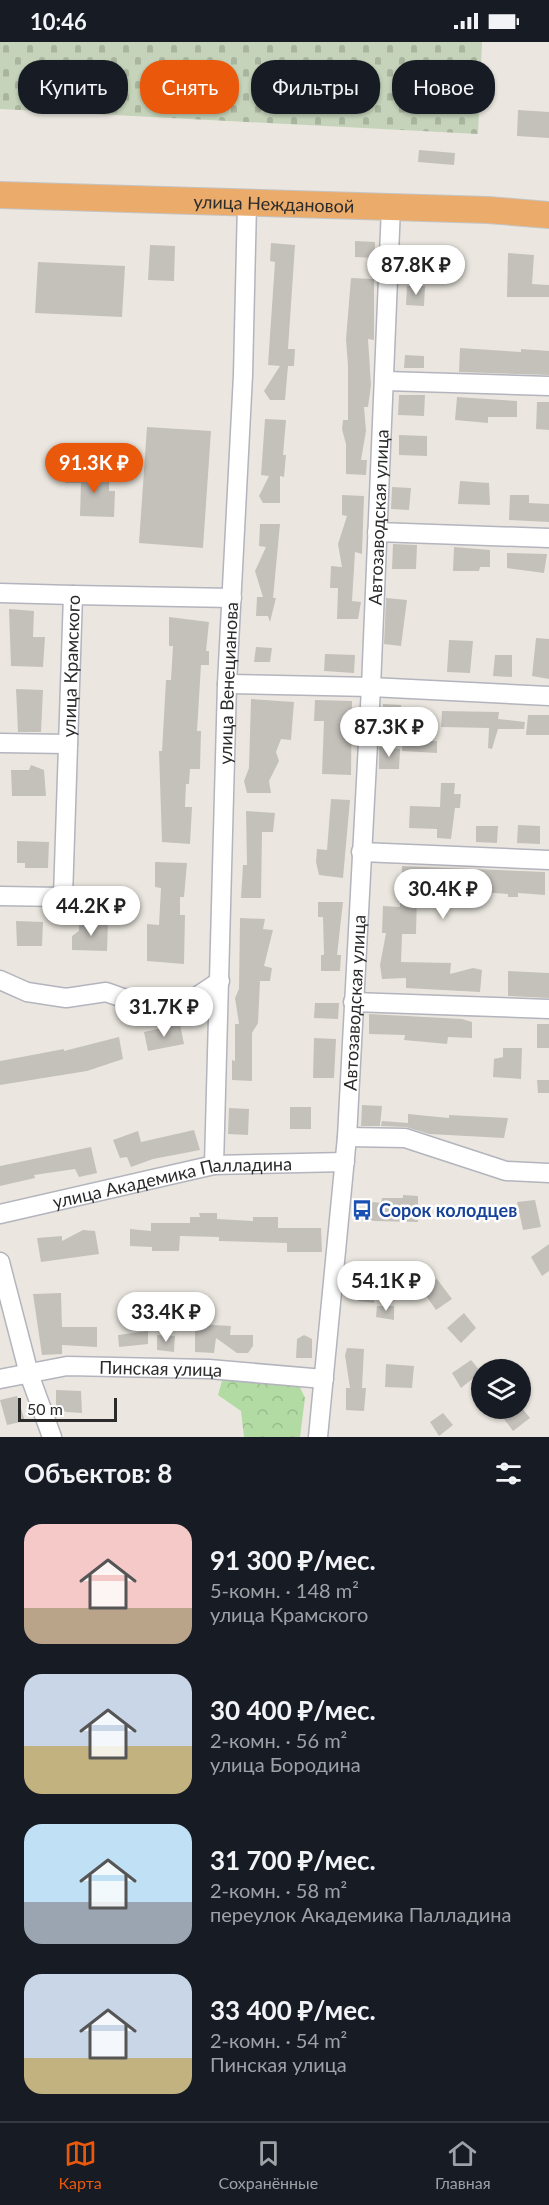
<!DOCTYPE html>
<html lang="ru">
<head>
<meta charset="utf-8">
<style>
  :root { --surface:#171b24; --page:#242831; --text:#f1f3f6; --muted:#9ea1a6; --line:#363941; --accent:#ea580c }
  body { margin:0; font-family:Lato,sans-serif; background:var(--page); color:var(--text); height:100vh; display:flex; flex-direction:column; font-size:22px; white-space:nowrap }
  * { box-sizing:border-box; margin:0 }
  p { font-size:20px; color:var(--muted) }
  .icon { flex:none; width:33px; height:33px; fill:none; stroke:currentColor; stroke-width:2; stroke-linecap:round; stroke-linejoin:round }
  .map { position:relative; height:1395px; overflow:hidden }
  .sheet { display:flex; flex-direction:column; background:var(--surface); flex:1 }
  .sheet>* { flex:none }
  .hud { position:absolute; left:18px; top:18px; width:513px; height:54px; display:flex; gap:12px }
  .controls { position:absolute; left:471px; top:1317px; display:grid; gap:12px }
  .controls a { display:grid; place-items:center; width:60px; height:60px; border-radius:50%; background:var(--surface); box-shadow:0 2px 4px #0004; font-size:30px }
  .scale { position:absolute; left:18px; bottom:15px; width:99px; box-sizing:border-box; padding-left:6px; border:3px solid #2b2b2b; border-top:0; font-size:16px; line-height:21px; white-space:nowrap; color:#2b2b2b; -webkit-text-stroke:4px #fff; paint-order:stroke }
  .price { position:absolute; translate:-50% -51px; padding:0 14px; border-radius:21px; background:#fff; color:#222; font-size:20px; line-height:39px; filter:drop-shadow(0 2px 3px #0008) }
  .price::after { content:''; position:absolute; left:50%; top:36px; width:18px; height:14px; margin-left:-9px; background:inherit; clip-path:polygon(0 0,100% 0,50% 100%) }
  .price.current { background:var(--accent); color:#fff }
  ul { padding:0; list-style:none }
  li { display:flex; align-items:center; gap:18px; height:150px; padding:0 24px }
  li span { display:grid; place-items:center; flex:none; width:168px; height:120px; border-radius:18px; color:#555 }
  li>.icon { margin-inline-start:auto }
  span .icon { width:72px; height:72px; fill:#fffc; stroke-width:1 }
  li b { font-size:26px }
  h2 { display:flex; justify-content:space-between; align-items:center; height:72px; padding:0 24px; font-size:26px }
  .pill { padding:0 21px; border-radius:24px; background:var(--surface); box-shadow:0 2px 4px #0004; font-size:21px; line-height:54px }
  .pill.current { background:var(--accent); color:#fff }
  .status { display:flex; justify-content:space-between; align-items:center; height:42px; padding:0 30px; background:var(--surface); direction:ltr }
  .status svg { height:16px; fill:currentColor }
  .tabs { display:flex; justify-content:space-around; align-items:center; height:84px; border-top:2px solid var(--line); background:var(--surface); font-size:16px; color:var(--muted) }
  .tabs a { display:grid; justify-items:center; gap:3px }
  .tabs .current { color:var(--accent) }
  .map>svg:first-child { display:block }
  .forest { fill:url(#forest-crowns) }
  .cemetery { fill:url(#cemetery-stones) }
  .building { fill:#c4c1bb }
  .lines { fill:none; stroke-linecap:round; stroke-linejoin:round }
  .minor-casing { stroke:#b3b4bd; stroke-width:21 }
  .highway-casing { stroke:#c4c4c4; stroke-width:28 }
  .minor { stroke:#fff; stroke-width:18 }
  .highway { stroke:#ebac6b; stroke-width:26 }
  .labels { text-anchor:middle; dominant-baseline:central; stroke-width:5; stroke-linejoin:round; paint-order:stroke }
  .street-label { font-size:18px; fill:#2b2b2b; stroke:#fff }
  .transit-label { font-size:18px; font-weight:bold; fill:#164399; stroke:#fff; text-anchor:start }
</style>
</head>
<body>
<div class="status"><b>10:46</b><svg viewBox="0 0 49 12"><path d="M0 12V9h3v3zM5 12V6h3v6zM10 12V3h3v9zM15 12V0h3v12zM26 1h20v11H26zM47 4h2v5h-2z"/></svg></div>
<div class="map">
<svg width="549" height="1395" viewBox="0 0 549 1395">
  <defs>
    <pattern id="forest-crowns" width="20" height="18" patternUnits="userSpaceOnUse" patternTransform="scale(1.5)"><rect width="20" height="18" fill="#b2dba3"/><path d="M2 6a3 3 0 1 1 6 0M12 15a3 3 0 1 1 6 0" fill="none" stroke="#99bc8c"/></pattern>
    <pattern id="cemetery-stones" width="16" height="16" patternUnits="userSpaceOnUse" patternTransform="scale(1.5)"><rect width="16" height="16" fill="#c4d3b9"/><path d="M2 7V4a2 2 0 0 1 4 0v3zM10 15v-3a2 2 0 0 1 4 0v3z" fill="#a9b59f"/></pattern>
  </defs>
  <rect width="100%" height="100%" fill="#ebe7e0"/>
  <!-- forest -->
  <path class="forest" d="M280,1331L297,1339L305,1356L300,1395H244L241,1369L218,1353L222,1339Z"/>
  <!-- cemetery -->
  <path class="cemetery" d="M0,0H482L478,92L0,67Z"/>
  <!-- building -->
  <g class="building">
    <path d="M518,68L549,70V96L517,94Z"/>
    <path d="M419,108L455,111L454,123L418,120Z"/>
    <path d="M355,199L375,200V216L355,215Z"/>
    <path d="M271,201L295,203L288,307H295L294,324H288L285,358H270L264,349L280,324L268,323L275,220L270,219Z"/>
    <path d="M150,203L175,204L174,239L148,238Z"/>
    <path d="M508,211L534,213L532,242L549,243V255H507Z"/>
    <path d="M38,220L125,224L122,275L35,271Z"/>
    <path d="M351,236L374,237V298L368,297L371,343L368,365H364L366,389L361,418H367L366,433L346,432V402L342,387L343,378H348V324L346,297Z"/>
    <path d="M407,244H425L424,264L406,263Z"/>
    <path d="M460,306L521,310V307L549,309V333L459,330Z"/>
    <path d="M405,313L424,314V326H404Z"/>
    <path d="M399,353H425L424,374L398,373Z"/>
    <path d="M457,355L517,359V375H488V381L455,378Z"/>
    <path d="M537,360H549V388L536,387Z"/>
    <path d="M265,377L286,378L283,413H286L284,435L280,434V461H263L259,454L269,434L261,433Z"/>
    <path d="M147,385L211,389L203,506L139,501Z"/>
    <path d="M399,393L427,394V414L399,413Z"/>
    <path d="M65,430L109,431V449H115L114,475L80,474L81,441H65Z"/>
    <path d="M460,439L489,441L490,463L458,462Z"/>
    <path d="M392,445L411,446L409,468L391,467Z"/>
    <path d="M342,453L364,454L362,512L355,510L352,559L361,560L358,577H337L338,546H330L331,524L342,525L338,502L347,474L342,473Z"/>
    <path d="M510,453H529V461L549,462V480L509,478Z"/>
    <path d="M260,482H280L273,556H276L270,580L268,574H256L257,555H263L255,529L266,505L259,504Z"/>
    <path d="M393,502L417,503L416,527H392Z"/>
    <path d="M454,505L490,508V525H480L479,529H453Z"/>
    <path d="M507,511L547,512L544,531L507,526Z"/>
    <path d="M386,556L407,558L401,604L384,602Z"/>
    <path d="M9,567L34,569L33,595H45L43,625L11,624Z"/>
    <path d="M169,575L209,580L206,609H209V623H201L197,689H201L200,727H190L189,742H186L185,765H192L190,802L162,800L159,709H162L166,638H171L173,604H169Z"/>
    <path d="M536,596L549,597V637L532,634Z"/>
    <path d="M449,598L473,599L470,631L447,630Z"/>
    <path d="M256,605L272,606L270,620H254Z"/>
    <path d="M325,612L355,613L354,631L324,629Z"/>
    <path d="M495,613H512V635L493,634Z"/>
    <path d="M16,647L43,648L41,690H18Z"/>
    <path d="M251,657L294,660L291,698L281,697L276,710L279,719L269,739L271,751H247L244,739L249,726Z"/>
    <path d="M315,658L352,659L351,733L322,732L324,679H314Z"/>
    <path d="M383,662L401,663L400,680L383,679Z"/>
    <path d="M442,669L499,670L498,677L525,680L524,687H498L492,707L488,706L489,686L441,685Z"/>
    <path d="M528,673H549V693H526Z"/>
    <path d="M403,699H437V711L402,709Z"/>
    <path d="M379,705L400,707L399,727H379Z"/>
    <path d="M31,723L44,728L46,754H12L11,728H29Z"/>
    <path d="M441,741H455L454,752H461L460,766H455L451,797L437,796V787L409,786L410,764L440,765Z"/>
    <path d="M331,757L350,758L343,836L319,833L316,820L317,807L327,808Z"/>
    <path d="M246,769L275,771L273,790H262L261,856H241L243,823H247Z"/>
    <path d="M518,783L540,784V802L517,801Z"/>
    <path d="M476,784H498L497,801L476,800Z"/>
    <path d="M17,799L49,800L48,826H25V821H17Z"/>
    <path d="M155,820L187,821L184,855H180V873H185L184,922L147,919V882L159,883L161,846L155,845Z"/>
    <path d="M402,824L545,830V853L518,851V855H508V852L451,848V853L417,851L416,892H402L401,920L451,921L450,932L473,926L482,928L480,950L406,946V936L382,937L380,923L386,891H382L383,864L400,865Z"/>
    <path d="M318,860H343L337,913H341L340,929H321V913H324L323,875H318Z"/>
    <path d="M240,876L265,877L263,887L273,888L264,924L272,926L270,939H260L258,981L252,991V1039L232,1038V1018L235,1019V982H239L235,956L239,947Z"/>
    <path d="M16,879L43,880L42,904H17Z"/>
    <path d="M79,879L108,880L107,909L72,908V894L79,889Z"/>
    <path d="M508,929L549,931V956L508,954Z"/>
    <path d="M315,961H339L338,977L314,976Z"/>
    <path d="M369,972L462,977L472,980V996L448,995L447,1002L404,998L405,993L369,992Z"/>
    <path d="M180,982L184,1002L148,1009L144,990Z"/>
    <rect x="537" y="982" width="12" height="24"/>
    <path d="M119,995L123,1017L87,1029L0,1043V1019L64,1007V1009Z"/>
    <path d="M314,996L336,997L334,1036H313Z"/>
    <path d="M503,1006H522L521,1037L493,1035L494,1017L503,1015Z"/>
    <path d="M537,1038H549V1051H538Z"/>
    <path d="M362,1063L382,1064L380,1084H361Z"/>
    <rect x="290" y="1065" width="21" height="22"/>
    <path d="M229,1066L249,1067L248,1093L228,1092Z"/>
    <path d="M408,1072L449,1076V1073L508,1076L504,1096L429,1092L406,1085L381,1084L382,1079L408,1081Z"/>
    <path d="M194,1088L200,1108L153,1117L131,1125L127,1115L120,1116L113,1098L138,1089L141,1100Z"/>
    <path d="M91,1105L97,1131L79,1135L75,1127L34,1133L35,1136L0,1144V1124Z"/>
    <path d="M403,1153L418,1154V1180L373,1179L367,1175V1166L373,1160L381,1161L382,1156H403Z"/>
    <path d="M535,1158L541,1185L523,1188L517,1160Z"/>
    <path d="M199,1171H217V1177L253,1179V1175H278V1186H321L322,1210H287V1201L219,1199V1195L180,1194L179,1209H152V1205L130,1204V1187L151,1189V1181H190V1175H200Z"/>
    <path d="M83,1188L95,1189L99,1212L41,1220L37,1196L62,1194V1199Z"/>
    <path d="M549,1202V1229L542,1234L531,1215Z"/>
    <path d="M348,1227L376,1230L374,1261L358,1259L357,1249L349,1248Z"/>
    <path d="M437,1237L452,1257L436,1268L422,1248Z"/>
    <path d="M61,1251L62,1285H97V1305L62,1303V1312L42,1313L33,1252Z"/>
    <path d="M377,1264H394V1278L376,1275Z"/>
    <path d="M464,1271L476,1286L461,1301L447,1286Z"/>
    <path d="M195,1282L231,1284L230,1293H253V1304L248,1311H237L216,1296L214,1311L195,1310Z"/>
    <path d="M148,1289V1302L119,1305L118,1293Z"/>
    <path d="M157,1293L175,1294L174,1310L157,1308Z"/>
    <path d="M304,1293L312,1297V1316H296L297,1297Z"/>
    <path d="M347,1306L364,1307L362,1346H366L364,1369L346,1368V1346H350L345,1313Z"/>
    <path d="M471,1318L481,1330L461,1346L452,1331Z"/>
    <path d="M386,1322L414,1324L412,1346L385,1345Z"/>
    <path d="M56,1348L81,1349L82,1371L66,1370L56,1363Z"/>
    <path d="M17,1354L25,1379L7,1383L0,1358Z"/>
    <path d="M509,1366H522L530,1376L513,1389L501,1373Z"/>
    <path d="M443,1371L453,1383L439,1394L430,1380Z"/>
  </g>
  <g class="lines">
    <!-- minor casing -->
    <g class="minor-casing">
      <g id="minor">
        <path d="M385,339L549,344"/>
        <path d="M377,490L549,496"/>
        <path d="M0,551L73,553"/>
        <path d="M227,642L371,645L549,654"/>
        <path d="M0,701L68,702"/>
        <path d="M361,810L549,818"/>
        <path id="s1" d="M0,854L63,855L73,553L232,556"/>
        <path d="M0,938L27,950L66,956L106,950L140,962L196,955L220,939"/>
        <path d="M353,960L549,967"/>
        <path d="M347,1095L405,1096L506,1129L549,1131"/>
        <path id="s2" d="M214,1123L227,642L243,333L247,161"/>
        <path id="s3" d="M0,1172L214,1123L345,1120"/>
        <path d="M0,1220L29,1332L52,1395"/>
        <path id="s4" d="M0,1337L67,1324L209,1327L324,1337"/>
        <path id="s5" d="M318,1395L347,1095L371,645L391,165"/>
      </g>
    </g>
    <!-- highway casing -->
    <g class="highway-casing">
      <g id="highway">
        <path id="s6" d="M0,153L488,168L549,173"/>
      </g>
    </g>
    <!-- minor -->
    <use href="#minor" class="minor"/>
    <!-- highway -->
    <use href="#highway" class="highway"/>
  </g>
  <!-- icons -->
  <defs>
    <g id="bus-bare" transform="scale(1.62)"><path d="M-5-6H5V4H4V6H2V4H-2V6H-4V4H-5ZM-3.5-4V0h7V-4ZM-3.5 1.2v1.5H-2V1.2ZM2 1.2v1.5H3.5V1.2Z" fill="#1a4fb4" stroke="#fff" stroke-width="2.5" paint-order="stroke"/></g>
  </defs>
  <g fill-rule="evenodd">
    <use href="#bus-bare" x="362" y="1168"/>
  </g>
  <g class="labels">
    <!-- street labels -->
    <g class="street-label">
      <text stroke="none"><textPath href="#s6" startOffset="274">улица Неждановой</textPath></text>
      <text stroke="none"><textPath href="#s5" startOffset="922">Автозаводская улица</textPath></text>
      <text stroke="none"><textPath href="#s1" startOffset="294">улица Крамского</textPath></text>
      <text stroke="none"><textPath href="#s2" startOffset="482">улица Венецианова</textPath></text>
      <text stroke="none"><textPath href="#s5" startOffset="436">Автозаводская улица</textPath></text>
      <text stroke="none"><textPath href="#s3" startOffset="176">улица Академика Палладина</textPath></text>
      <text stroke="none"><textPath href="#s4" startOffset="162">Пинская улица</textPath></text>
    </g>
    <!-- transit labels -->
    <g class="transit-label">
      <text x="379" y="1168">Сорок колодцев</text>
    </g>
  </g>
</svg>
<div class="controls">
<a><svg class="icon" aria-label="layers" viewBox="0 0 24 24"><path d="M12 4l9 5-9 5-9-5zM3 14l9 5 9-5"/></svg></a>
</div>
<div class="scale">50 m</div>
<b class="price" style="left:416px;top:254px">87.8K ₽</b>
<b class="price current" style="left:94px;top:452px">91.3K ₽</b>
<b class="price" style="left:389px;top:716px">87.3K ₽</b>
<b class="price" style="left:443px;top:878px">30.4K ₽</b>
<b class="price" style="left:91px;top:895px">44.2K ₽</b>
<b class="price" style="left:164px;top:996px">31.7K ₽</b>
<b class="price" style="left:386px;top:1270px">54.1K ₽</b>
<b class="price" style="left:166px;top:1301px">33.4K ₽</b>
<div class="hud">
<a class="pill">Купить</a>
<a class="pill current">Снять</a>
<a class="pill">Фильтры</a>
<a class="pill">Новое</a>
</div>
</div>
<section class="sheet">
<h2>Объектов: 8<svg class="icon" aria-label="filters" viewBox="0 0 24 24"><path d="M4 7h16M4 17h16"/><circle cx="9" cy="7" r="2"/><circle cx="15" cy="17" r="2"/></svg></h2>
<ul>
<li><span style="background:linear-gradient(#f6c9c9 70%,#b9a48a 0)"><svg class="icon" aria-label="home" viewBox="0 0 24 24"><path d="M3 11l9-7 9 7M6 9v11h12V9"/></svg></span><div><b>91 300 ₽/мес.</b><p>5-комн. · 148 m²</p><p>улица Крамского</p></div></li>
<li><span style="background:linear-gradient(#c9d6e8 60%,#c2b280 0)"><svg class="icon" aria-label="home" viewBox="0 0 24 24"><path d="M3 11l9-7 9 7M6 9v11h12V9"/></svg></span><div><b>30 400 ₽/мес.</b><p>2-комн. · 56 m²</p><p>улица Бородина</p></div></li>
<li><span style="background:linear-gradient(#bfe0f5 65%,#9aa5b1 0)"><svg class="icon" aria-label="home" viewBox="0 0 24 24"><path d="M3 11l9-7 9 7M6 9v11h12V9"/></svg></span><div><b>31 700 ₽/мес.</b><p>2-комн. · 58 m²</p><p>переулок Академика Палладина</p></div></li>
<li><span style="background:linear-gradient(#c9d6e8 70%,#c2b280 0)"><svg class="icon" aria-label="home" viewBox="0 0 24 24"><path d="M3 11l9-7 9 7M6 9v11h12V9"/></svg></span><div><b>33 400 ₽/мес.</b><p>2-комн. · 54 m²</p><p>Пинская улица</p></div></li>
</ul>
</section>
<nav class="tabs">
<a class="current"><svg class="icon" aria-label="map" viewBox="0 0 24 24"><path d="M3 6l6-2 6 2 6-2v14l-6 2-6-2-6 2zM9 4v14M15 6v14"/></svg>Карта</a>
<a><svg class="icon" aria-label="saved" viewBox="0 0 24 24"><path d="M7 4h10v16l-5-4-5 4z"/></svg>Сохранённые</a>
<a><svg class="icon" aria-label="home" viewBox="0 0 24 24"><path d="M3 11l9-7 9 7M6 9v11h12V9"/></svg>Главная</a>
</nav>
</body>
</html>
